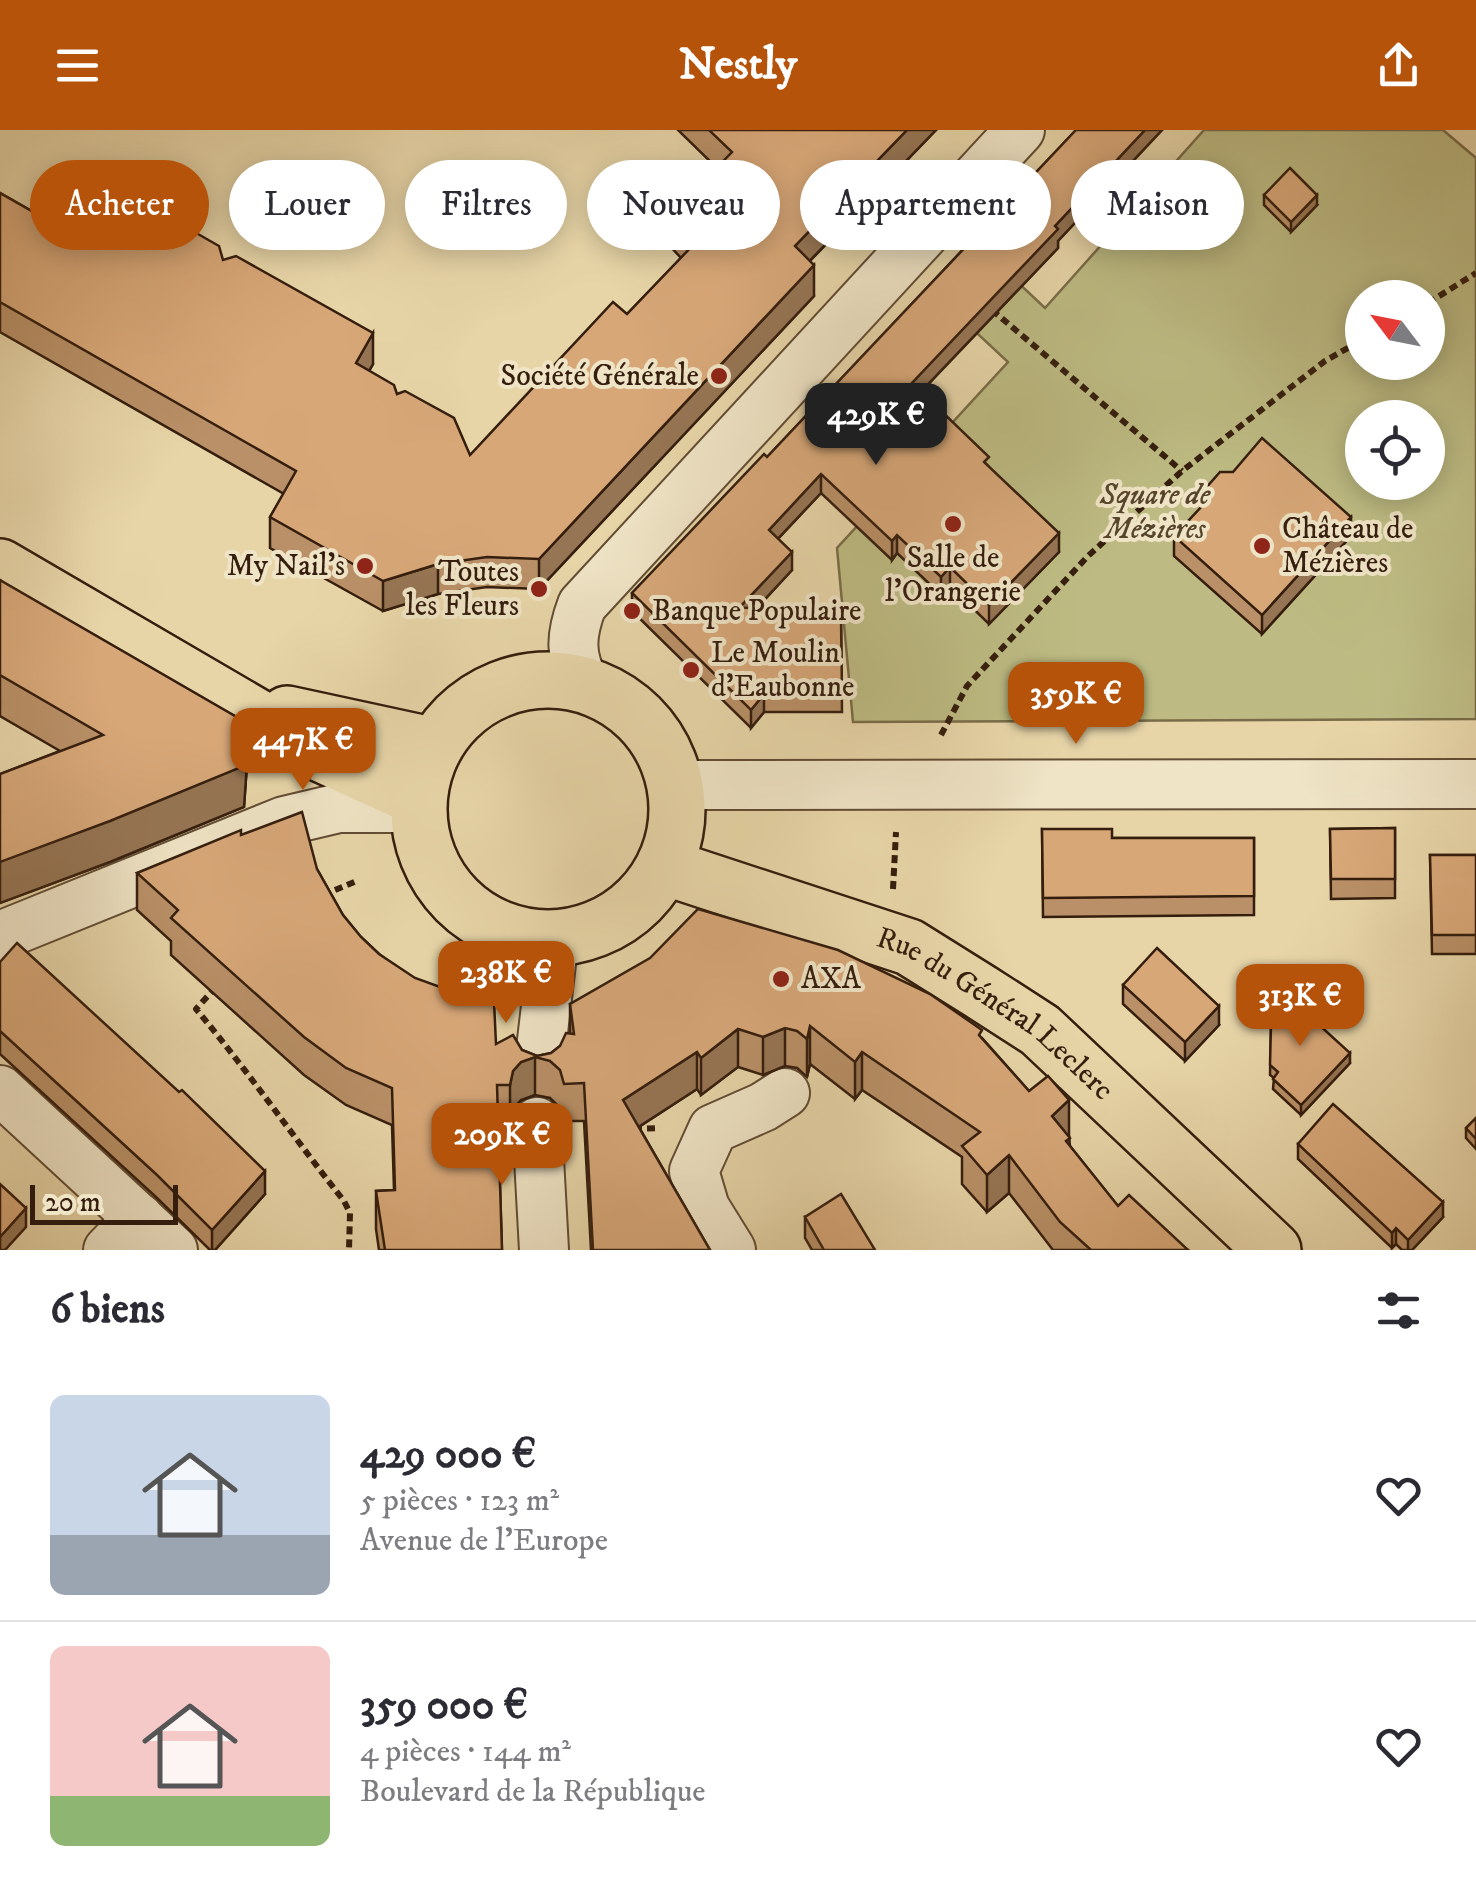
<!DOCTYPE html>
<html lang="fr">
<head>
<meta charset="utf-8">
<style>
  :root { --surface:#fff; --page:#f2f2f3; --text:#2b2b33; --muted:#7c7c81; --line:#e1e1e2; --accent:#b45309 }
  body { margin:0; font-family:"IM FELL DW Pica",serif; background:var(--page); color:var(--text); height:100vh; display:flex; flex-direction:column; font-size:38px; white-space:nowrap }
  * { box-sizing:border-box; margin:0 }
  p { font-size:32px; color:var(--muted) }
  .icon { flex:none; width:55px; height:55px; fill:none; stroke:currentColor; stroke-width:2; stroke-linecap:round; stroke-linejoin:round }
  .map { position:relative; height:1120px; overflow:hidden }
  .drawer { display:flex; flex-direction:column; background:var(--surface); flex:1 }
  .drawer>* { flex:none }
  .banner { position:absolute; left:30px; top:30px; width:1418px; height:90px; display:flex; gap:20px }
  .needle { width:65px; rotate:302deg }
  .tools { position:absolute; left:1345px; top:150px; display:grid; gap:20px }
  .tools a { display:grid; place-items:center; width:100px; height:100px; border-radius:50%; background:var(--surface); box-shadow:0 5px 25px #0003; font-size:50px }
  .scale { position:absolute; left:30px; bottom:25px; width:148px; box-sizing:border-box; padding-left:10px; border:5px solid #351e0e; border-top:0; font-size:28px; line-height:35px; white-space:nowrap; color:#351e0e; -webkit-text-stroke:8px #efe4c6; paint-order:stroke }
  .price { position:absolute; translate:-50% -85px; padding:0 22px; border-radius:20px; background:var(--accent); color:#fff; font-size:32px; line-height:65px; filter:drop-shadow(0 2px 5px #0008) }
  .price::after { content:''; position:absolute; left:50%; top:60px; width:30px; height:22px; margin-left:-15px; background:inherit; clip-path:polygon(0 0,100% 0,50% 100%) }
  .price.current { background:#222; color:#fff }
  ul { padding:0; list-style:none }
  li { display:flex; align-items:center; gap:30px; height:250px; padding:0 50px }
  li+li { border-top:2px solid var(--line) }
  li span { display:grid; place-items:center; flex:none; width:280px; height:200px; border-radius:15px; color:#555 }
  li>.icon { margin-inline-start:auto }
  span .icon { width:120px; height:120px; fill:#fffc; stroke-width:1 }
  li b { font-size:42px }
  h2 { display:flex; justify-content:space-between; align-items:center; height:120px; padding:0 50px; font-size:42px }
  .tag { padding:0 35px; border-radius:45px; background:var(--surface); box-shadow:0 5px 25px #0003; font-size:35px; line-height:90px }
  .tag.current { background:var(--accent); color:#fff }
  header { display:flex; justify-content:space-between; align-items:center; height:130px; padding:0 50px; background:var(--accent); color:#fff; font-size:45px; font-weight:800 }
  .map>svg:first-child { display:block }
  .green { fill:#bdbb83; stroke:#796c48; stroke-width:2.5; fill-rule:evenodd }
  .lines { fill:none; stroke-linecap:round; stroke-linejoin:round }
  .minor-casing { stroke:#624c34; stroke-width:52 }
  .major-casing { stroke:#351e0e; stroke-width:60 }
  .path { stroke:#351e0e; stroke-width:6; stroke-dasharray:8 5; stroke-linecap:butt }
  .minor { stroke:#efe4c6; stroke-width:48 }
  .major { stroke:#e7d5a8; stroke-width:55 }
  .wall { fill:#b99067; stroke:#351e0e; stroke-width:2.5 }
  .shaded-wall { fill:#967554; stroke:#351e0e; stroke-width:2.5 }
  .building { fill:#d7a778; stroke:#351e0e; stroke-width:2.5 }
  .poi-dot { fill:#8f2418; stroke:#efe4c6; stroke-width:4 }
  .labels { text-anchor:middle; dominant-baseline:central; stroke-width:8; stroke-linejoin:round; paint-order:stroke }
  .poi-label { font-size:30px; fill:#351e0e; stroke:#efe4c6; text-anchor:start }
  .park-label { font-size:30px; font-style:italic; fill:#57452b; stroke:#efe4c6 }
  .street-label { font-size:30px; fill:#351e0e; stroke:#efe4c6 }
</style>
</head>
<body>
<header><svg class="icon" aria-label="menu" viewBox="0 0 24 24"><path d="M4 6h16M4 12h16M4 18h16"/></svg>Nestly<svg class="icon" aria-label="share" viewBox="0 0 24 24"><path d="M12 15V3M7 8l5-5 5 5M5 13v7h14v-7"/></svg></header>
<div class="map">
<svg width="1476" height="1120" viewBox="0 0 1476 1120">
  <rect width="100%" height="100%" fill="#e7d5a8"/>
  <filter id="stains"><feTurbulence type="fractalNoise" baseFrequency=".002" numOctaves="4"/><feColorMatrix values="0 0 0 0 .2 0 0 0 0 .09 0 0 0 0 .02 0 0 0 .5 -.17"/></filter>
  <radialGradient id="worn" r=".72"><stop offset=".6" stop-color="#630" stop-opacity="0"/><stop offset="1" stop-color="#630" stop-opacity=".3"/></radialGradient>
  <!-- green -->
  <path class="green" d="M1204,0H1443L1476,28V589L853,592L837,418L1008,232L936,165L981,118L1045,178ZM1362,168H1428V232H1362ZM1362,288H1428V352H1362Z"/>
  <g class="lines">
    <!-- minor casing -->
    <g class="minor-casing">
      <g id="minor">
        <path d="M585,554C569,526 571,504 582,475L1020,0"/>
        <path d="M676,655L1476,654"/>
        <path d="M0,806L284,691L339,678H418"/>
        <path d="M539,936L554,808"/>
        <path d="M0,960L173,1120"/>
        <path d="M537,992L544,1120"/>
        <path d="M108,1120L139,1088"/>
        <path d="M731,1120L705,1078L694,1041L713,999L763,977L785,963"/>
      </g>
    </g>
    <!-- major casing -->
    <g class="major-casing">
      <g id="major">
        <path d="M0,437L317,622L418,668"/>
        <circle cx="548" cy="679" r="129"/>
        <path d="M287,584L435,616"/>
        <path id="s1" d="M665,737L909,817L981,862L1040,900L1273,1120"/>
      </g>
    </g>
    <!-- path -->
    <g class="path">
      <path d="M1428,173L1476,143"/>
      <path d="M992,180L1182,341"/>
      <path d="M941,605L967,556L1088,426L1182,341L1325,231L1362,210"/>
      <path d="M893,759L896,702"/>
      <path d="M323,765L359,750"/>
      <path d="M216,857L196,879C248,941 294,1008 344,1071L350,1083L349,1120"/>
      <path d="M634,999L660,998"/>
    </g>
    <!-- minor -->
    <use href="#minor" class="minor"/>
    <!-- major -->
    <use href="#major" class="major"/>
  </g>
  <!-- wall -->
  <g class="wall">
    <path d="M678,0H936L810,131L814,166L539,459L487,457L438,464L383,481L270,418V387L284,364L0,202V63L51,92L223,130L373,234L369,241L470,325L627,184L681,128L670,116V86L717,38Z"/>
    <path d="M1076,0H1162L1058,111V118L921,262L989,337L1059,422L989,494L950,456L941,465L897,423L892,430L821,363L778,409L792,440L757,478L841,489L842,582H764L751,598L632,481V463L767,327Z"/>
    <path d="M1264,65L1317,75L1291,102L1264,75Z"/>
    <path d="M1174,406H1351L1262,504L1174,426Z"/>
    <path d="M0,450L247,634L244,677L110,732L0,773V644L60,621L0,586Z"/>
    <path d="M1395,698V768L1331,769L1330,699Z"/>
    <path d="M1042,699L1112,708H1254V785L1043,787Z"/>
    <path d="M241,705L317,739L343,785L361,807L379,824L496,914L522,920L537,926L551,923L560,916L570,904V874L982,908L1069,1006L1070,1016L1118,1076L1188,1120H1053L1009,1063L987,1082L962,1054V1027L862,960L855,969L810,934L807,947L797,938L785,936L763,945L738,937L701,965L697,959L639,997L710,1120H591L584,991H564L560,978L550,968L535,965L521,970L513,979L510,992H498L502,1120H379L376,1099V1061L394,1060L392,995L346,975L304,945L171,825V811L137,780V743Z"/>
    <path d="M1430,725H1476V824H1432Z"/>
    <path d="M0,832L265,1064L215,1120H210L157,1068L0,924Z"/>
    <path d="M1272,852L1350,933L1301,985L1273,959L1274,948L1270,945Z"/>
    <path d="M1123,855L1219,895L1185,931L1123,874Z"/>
    <path d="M1476,988V1019L1466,1008V998Z"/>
    <path d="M1298,1014L1443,1087L1412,1120H1402L1396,1114L1392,1118L1298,1029Z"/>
    <path d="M805,1087L875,1120H812L805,1108Z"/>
  </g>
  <!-- shaded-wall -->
  <g class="shaded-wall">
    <path d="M907,0H936L795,146V116Z"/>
    <path d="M1145,0H1162L1058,111V118L912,271V253L1055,96Z"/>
    <path d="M1317,65V75L1291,102V92Z"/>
    <path d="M814,135V166L539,459V429Z"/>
    <path d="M373,203V234L356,264V233Z"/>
    <path d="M821,344V363L769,418V400Z"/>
    <path d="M1351,387V406L1262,504V485Z"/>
    <path d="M1059,403V422L989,494V475Z"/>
    <path d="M897,405V423L892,430V411Z"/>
    <path d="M792,422V440L739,497V478Z"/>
    <path d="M438,434V464L383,481V451Z"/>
    <path d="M950,437V456L941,465V447Z"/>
    <path d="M764,564V582L751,598V580Z"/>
    <path d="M247,593V634L244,677L110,732L0,773V732Z"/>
    <path d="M1219,876V895L1185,931V912Z"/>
    <path d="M810,896V934L807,947V909Z"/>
    <path d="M785,898V936L763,945V907Z"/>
    <path d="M738,899V937L701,965V928Z"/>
    <path d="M697,922V959L623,1007V970Z"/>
    <path d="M862,922V960L855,969V932Z"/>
    <path d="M1350,923V933L1301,985V975Z"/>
    <path d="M535,927V965L521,970L513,979L510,992V955L513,941L521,932Z"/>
    <path d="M1069,970V1008L1052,986Z"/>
    <path d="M1009,1025V1063L987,1082V1045Z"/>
    <path d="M265,1041V1064L215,1120H212V1100Z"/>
    <path d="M1443,1072V1087L1412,1120H1408V1110Z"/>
    <path d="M26,1078V1097L5,1120H0V1107Z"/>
    <path d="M1396,1098V1114L1392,1118V1103Z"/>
  </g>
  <!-- building -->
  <g class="building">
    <path d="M709,0H907L795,116L814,135L539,429L487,427L438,434L383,451L270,387L296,341L0,172V63L51,92L82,38L219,116L223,130L236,126L373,203L356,233L394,255L397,264L405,261L454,288L470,325L613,172L627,184L695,113L670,86L732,22Z"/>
    <path d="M1076,0H1145L1055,96L1058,99L912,253L989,327L984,332L1059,403L989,475L950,437L941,447L897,405L892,411L821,344L769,400L792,422L739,478L827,476L841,489L842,564H764L751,580L632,463L764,324L767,327Z"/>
    <path d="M1290,38L1317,65L1291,92L1264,65Z"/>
    <path d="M1262,308L1351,387L1262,485L1174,406L1203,375L1205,359L1220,342H1233Z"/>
    <path d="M0,450L247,593L244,636L110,691L0,732V644L103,605L0,545Z"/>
    <path d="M302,682L317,739L343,785L361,807L379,824L415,848L465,866L494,871L496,914L513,905L522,920L537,926L551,923L560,916L566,903L574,904L570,874L650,828L698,779L838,820L930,864L982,900L979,905L1029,961L1048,946L1069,970L1052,986L1070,1008L1066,1011L1118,1076L1129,1065L1188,1120H1091L1060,1092L1009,1025L987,1045L962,1016L980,1002L862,922L855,932L810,896L807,909L797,901L785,898L763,907L738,899L701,928L697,922L623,970L710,1120H593L584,953L564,954L560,940L550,931L535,927L521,932L513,941L510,955H497L502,1120H385L376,1061L395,1060L392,958L346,938L304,907L171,788L178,780L137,743L241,700V705Z"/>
    <path d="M1395,698V749H1331L1330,699Z"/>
    <path d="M1042,699H1112V708H1254V766L1043,768Z"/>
    <path d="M1430,725H1476V805H1432Z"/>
    <path d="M17,813L179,962L182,960L265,1041L212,1100L157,1045L0,901V832Z"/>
    <path d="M1157,818L1219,876L1185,912L1123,855Z"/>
    <path d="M1272,852L1350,923L1301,975L1273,949L1278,942L1270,935Z"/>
    <path d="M1333,974L1443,1072L1408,1110L1396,1098L1392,1103L1298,1014Z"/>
    <path d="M1476,988V1009L1466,998Z"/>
    <path d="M0,1054L26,1078L0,1107Z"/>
    <path d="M841,1064L875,1120H824L805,1087Z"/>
  </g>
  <!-- markers -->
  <g class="poi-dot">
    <circle cx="719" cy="246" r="10"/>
    <circle cx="953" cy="394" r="10"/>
    <circle cx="1262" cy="416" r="10"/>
    <circle cx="365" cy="436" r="10"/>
    <circle cx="539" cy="459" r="10"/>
    <circle cx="632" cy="481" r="10"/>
    <circle cx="691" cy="540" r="10"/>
    <circle cx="781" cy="849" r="10"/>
  </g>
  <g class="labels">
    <!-- poi labels -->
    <g class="poi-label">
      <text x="699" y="246" text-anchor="end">Société Générale</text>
      <text x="1282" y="399">Château de<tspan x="1282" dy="34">Mézières</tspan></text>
      <text x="953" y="428" text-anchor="middle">Salle de<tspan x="953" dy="34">l'Orangerie</tspan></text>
      <text x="345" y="436" text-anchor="end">My Nail's</text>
      <text x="519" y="442" text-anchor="end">Toutes<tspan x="519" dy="34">les Fleurs</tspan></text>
      <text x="652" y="481">Banque Populaire</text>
      <text x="711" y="523">Le Moulin<tspan x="711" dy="34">d'Eaubonne</tspan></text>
      <text x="801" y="849">AXA</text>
    </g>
    <!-- park labels -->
    <g class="park-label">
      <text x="1155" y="365">Square de<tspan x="1155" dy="34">Mézières</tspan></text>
    </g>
    <!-- street labels -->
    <g class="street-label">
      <text stroke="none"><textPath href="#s1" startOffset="365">Rue du Général Leclerc</textPath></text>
    </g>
  </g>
  <rect width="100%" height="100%" filter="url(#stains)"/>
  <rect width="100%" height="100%" fill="url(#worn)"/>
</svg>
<div class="tools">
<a><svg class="needle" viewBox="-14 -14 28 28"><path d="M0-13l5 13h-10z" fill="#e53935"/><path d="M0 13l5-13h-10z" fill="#7c7c81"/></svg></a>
<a><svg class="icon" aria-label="locate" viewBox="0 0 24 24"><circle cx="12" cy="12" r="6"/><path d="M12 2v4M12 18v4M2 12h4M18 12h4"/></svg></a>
</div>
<div class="scale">20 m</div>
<b class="price current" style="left:876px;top:338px">429K €</b>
<b class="price" style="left:1076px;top:617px">359K €</b>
<b class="price" style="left:303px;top:663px">447K €</b>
<b class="price" style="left:506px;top:896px">238K €</b>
<b class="price" style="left:1300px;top:919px">313K €</b>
<b class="price" style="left:502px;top:1058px">209K €</b>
<div class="banner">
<a class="tag current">Acheter</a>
<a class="tag">Louer</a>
<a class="tag">Filtres</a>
<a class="tag">Nouveau</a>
<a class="tag">Appartement</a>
<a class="tag">Maison</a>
</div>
</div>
<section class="drawer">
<h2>6 biens<svg class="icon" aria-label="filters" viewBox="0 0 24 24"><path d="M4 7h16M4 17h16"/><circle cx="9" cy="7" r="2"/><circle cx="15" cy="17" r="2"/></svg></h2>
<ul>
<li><span style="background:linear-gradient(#c9d6e8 70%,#9aa5b1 0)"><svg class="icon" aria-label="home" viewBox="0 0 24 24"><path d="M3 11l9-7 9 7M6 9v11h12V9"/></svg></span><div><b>429 000 €</b><p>5 pièces · 123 m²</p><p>Avenue de l'Europe</p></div><svg class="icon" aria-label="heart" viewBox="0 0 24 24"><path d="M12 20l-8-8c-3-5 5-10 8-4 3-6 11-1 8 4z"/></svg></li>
<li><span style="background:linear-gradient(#f6c9c9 75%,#8fb573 0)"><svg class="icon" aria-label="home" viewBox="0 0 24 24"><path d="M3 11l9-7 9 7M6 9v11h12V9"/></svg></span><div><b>359 000 €</b><p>4 pièces · 144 m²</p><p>Boulevard de la République</p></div><svg class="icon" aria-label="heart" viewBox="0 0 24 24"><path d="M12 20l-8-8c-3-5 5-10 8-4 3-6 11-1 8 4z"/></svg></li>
</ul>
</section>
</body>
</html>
